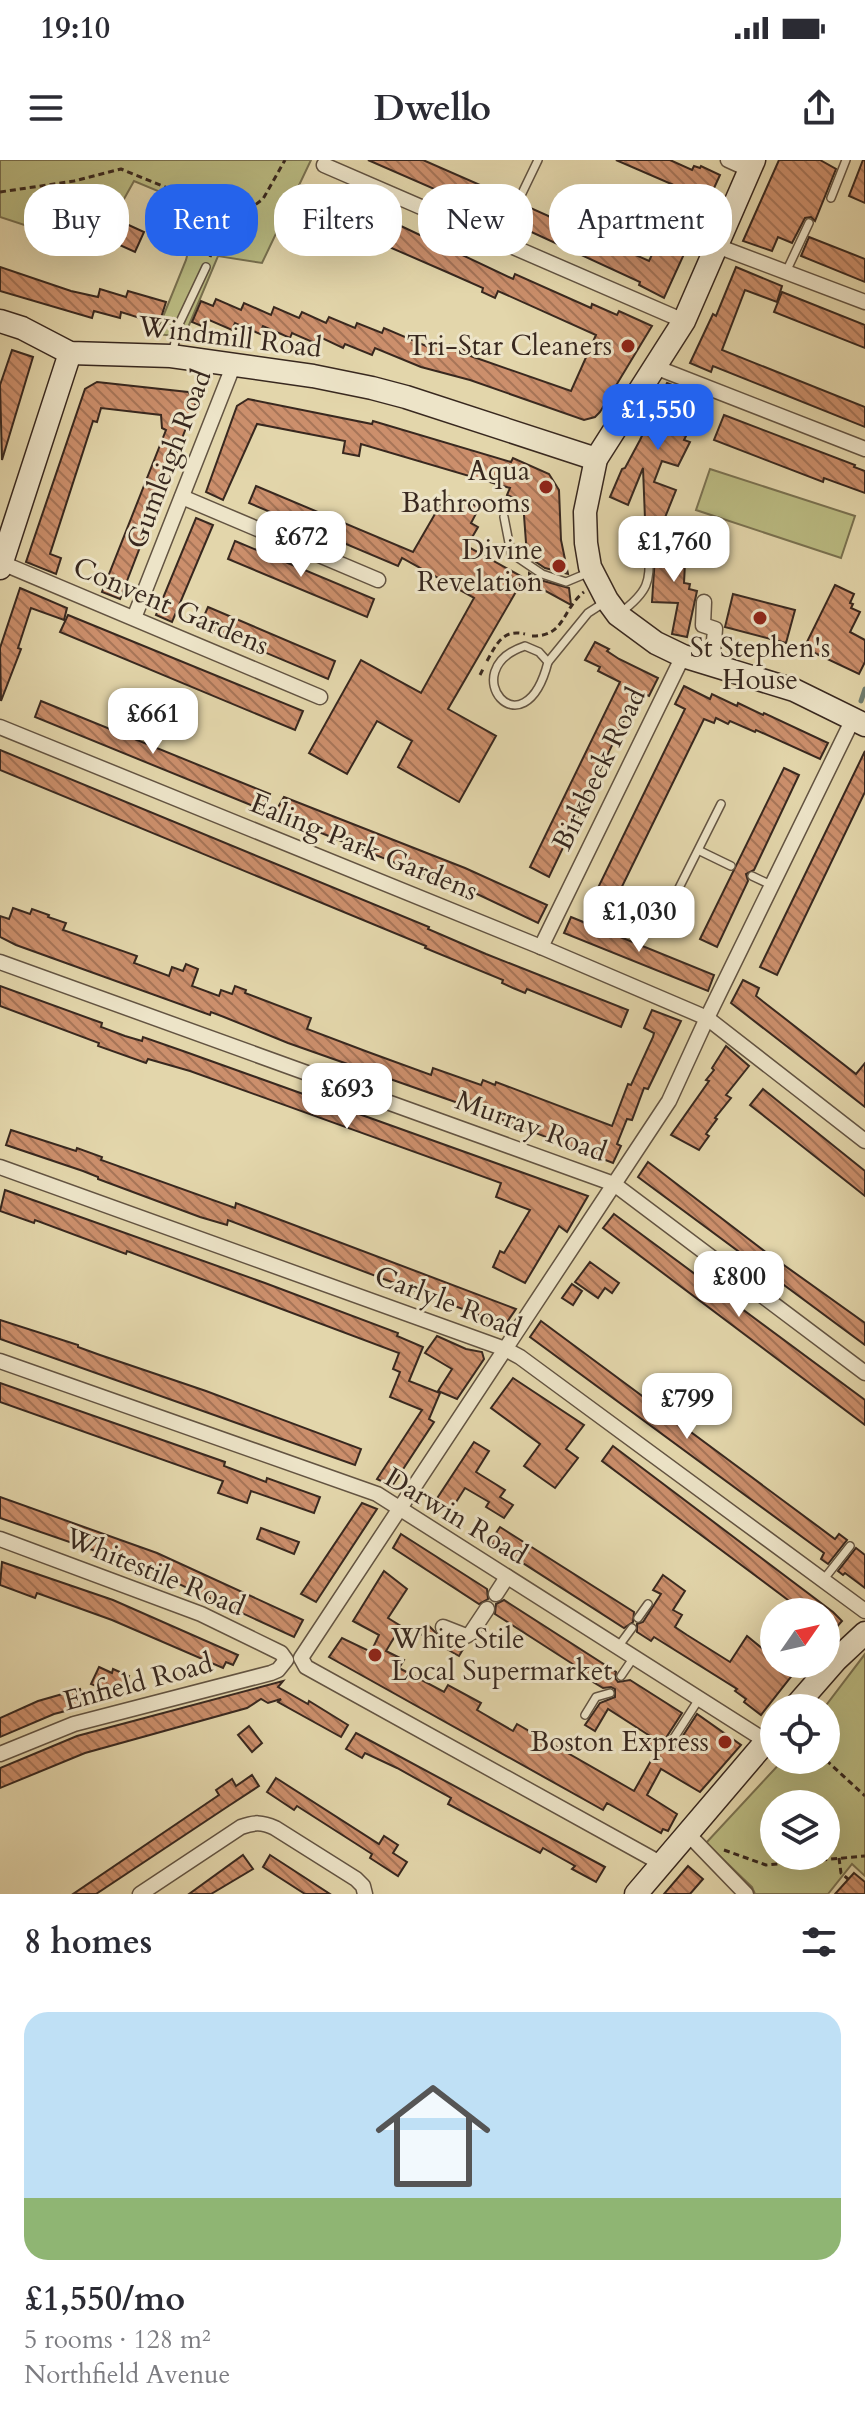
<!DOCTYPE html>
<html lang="en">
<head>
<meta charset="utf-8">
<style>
  :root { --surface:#fff; --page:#f2f2f3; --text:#2b2b33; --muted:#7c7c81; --accent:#2563eb }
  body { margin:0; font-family:Cardo,serif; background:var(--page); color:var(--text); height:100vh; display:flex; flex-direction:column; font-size:30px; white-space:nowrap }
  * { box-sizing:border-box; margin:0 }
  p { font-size:26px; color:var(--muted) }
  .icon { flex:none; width:44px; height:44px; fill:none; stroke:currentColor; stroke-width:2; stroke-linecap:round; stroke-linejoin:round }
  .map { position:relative; height:1734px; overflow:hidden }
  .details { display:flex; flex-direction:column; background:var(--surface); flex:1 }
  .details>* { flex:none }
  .banner { position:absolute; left:24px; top:24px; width:818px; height:72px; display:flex; gap:16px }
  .needle { width:52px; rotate:56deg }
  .buttons { position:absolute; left:760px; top:1438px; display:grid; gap:16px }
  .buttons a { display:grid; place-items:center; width:80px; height:80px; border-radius:50%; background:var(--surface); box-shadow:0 8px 32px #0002; font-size:40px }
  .price { position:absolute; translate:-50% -68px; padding:0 18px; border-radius:16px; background:#fff; color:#222; font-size:26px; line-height:52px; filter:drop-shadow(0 2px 4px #0008) }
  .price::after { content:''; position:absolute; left:50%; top:48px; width:24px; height:18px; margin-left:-12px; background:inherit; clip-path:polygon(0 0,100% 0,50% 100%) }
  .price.selected { background:var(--accent); color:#fff }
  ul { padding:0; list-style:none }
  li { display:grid; align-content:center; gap:16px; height:424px; padding:0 24px }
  li span { display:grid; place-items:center; height:248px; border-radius:24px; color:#555 }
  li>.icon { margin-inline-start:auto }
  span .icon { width:144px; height:144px; fill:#fffc; stroke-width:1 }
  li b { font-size:34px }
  h2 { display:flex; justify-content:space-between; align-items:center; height:96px; padding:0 24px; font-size:34px }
  .chip { padding:0 28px; border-radius:32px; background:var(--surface); box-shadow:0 8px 32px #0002; font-size:28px; line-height:72px }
  .chip.selected { background:var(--accent); color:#fff }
  .status { display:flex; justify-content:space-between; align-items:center; height:56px; padding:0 40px; background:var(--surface); direction:ltr }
  .status svg { height:22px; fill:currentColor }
  header { display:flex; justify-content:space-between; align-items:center; height:104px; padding:0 24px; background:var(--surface); font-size:36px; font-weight:800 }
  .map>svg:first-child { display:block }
  .park { fill:#bbbc83; stroke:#7a7251; stroke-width:2; fill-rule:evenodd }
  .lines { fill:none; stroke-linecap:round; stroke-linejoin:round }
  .stream { stroke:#707f72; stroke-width:5 }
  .building { fill:url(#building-back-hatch); stroke:#38281f; stroke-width:2 }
  .lane-casing { stroke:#635442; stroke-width:10 }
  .street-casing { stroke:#635442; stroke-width:17 }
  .secondary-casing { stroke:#38281f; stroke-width:25 }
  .path { stroke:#38281f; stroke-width:3; stroke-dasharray:6 4; stroke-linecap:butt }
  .lane { stroke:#ede4c8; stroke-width:7 }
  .street { stroke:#ede4c8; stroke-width:14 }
  .secondary { stroke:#ede4c8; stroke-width:22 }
  .poi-dot { fill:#8f2418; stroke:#ede4c8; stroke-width:3 }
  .labels { text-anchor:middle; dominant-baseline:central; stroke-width:6; stroke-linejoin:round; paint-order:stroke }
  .street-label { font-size:28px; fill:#38281f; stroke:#ede4c8 }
  .poi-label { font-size:28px; fill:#38281f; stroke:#ede4c8; text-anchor:end }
</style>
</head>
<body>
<div class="status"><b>19:10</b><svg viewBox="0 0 49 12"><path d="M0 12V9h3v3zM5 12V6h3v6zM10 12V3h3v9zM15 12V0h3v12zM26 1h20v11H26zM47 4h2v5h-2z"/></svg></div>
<header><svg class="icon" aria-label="menu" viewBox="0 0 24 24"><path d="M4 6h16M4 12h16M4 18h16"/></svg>Dwello<svg class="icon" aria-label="share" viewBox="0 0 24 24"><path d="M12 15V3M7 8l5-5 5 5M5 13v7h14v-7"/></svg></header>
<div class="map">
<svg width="865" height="1734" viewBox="0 0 865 1734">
  <defs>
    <pattern id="building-back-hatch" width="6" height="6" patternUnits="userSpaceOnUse" patternTransform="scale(2)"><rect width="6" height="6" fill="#cc8f6c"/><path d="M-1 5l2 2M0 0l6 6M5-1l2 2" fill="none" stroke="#a77558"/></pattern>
  </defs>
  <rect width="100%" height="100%" fill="#e3d6ab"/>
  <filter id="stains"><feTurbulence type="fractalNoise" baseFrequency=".0025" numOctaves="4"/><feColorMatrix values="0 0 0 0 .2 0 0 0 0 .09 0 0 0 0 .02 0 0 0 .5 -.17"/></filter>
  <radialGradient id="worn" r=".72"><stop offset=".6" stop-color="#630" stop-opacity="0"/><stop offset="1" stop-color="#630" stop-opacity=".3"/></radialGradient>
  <!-- park -->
  <g class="park">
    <path d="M0,0H311L262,103L218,96L184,177L156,174L186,100L199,48L134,21L99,84L61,77L0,57Z"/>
    <path d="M710,309L855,356L841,398L696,350Z"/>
    <path d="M865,1494V1716L852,1704L828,1734H755L752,1727L706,1683L783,1600H826V1548H824ZM774,1644H826V1696H774Z"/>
  </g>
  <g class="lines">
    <!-- stream -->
    <path class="stream" d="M861,541L865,529"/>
  </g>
  <!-- building -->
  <g class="building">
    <path d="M368,0H423L512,39L503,59Z"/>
    <path d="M616,0H670L692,10L694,6L700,8L701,6L720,15L664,138L639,125L640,122L514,64L524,45L649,101L683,29Z"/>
    <path d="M779,0H820L836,9L815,61L811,57L805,58L792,83L778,77L772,91L743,81Z"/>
    <path d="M863,0H865V43L849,36Z"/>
    <path d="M299,26L357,51L358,48L384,58L513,119L515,114L591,148L592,144L617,155L619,151L652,166L600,252L595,257L584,260L470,220L421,207L375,188L372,195L345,184L343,188L320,177L317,184L292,173L290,178L263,166L260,174L235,163L232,170L207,159L204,167L192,162L201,141L213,146L216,139L241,150L244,143L271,155L274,147L299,158L302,152L326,163L329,157L355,168L357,163L382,173L384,168L426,186L427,183L449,189L450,185L466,190L465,194L571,231L596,175L498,131L495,138L482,132L483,128L449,113L364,76L362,80L290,48Z"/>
    <path d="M122,62L144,72L135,92L113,82Z"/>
    <path d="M809,77L865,99V122L801,96Z"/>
    <path d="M0,107L71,131L98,137L100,129L126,137L128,131L166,142L159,164L121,152L120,158L94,151L92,158L0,131Z"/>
    <path d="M736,107L782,126L777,142L745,130L722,190L865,247V267L713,206L711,212L690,203L713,154L716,156Z"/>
    <path d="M782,132L865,165V188L774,152Z"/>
    <path d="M12,190L33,197L2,300L0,225Z"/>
    <path d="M97,222L188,232L196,242L120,439L102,432L166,270L162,268L161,255L101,248L97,262L93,261L50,394L61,398L56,414L26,402L85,229Z"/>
    <path d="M667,223L700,236L685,271L688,272L684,280L690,282L678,306L662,301L654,322L676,330L662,365L645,359L643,308L628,345L610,337L622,309L625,308L640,280Z"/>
    <path d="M248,239L372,264L373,261L511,302L513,298L549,314L559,330L561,380L568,414L545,408L527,396L523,342L507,335L510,328L361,284L359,296L343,293L345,281L257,264L223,340L206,332L237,246Z"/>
    <path d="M724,255L855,305L854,307L865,311V333L824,318L823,322L714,280Z"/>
    <path d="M256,326L413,392L446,335L461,344L463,339L479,348L471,363L478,367L467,386L524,418L448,549L496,576L459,642L398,607L412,581L377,561L347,614L309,593L361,500L421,533L474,438L402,398L398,406L249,343Z"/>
    <path d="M196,358L213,365L172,462L156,455Z"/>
    <path d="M235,381L374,439L367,457L228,399Z"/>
    <path d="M656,381L686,383L684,423L690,424L689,429L697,431L687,477L672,474L678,443L652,442Z"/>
    <path d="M529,413L540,420L569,428L571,445L529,422Z"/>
    <path d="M835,425L854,434L850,443L853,444L851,448L860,452L850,472L865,480V502L859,514L804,488Z"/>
    <path d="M20,428L67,448L64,460L31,448L18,488L21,489L1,541L0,488Z"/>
    <path d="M733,434L795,450L786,483L725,467Z"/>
    <path d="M208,447L335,501L328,519L200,465Z"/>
    <path d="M68,455L303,551L295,570L60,472Z"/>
    <path d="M595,482L609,489L607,491L619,499L658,518L649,536L638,531L549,717L530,707L620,522L598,511L600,507L585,500Z"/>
    <path d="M684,526L710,539L712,534L737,546L738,543L763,555L764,553L828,583L820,599L756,570L755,572L730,561L728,564L716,558L714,563L704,559L613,745L594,736L685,549L675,544Z"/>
    <path d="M41,541L270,634L263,650L35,557Z"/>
    <path d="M0,590L429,767L428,769L486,794L628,850L621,867L527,829L525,833L513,828L502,823L503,820L425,788L426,786L0,610Z"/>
    <path d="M865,591V632L777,815L760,807Z"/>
    <path d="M784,608L799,615L754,710L746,714L748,721L717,787L700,779Z"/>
    <path d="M284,637L465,708L547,745L538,763L456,724L455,727L274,654Z"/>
    <path d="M13,748L30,754L32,749L49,755L48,757L66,763L63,770L137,796L134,803L169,816L172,807L183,811L186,804L198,809L192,826L219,836L221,830L232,834L235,826L246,830L245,833L311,858L307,869L368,892L431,915L433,908L481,925L483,920L495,925L496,922L612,966L628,924L631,925L653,877L654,873L644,868L652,850L681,861L648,929L644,928L632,960L627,959L617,984L621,986L613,1003L461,944L288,883L224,857L211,852L210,855L16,785L0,777V756L9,759Z"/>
    <path d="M571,757L714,815L708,831L564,773Z"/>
    <path d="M743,820L759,828L756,836L856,914L865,903V947L731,843Z"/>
    <path d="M0,826L102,863L101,867L125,876L142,881L143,877L183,891L588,1036L567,1072L559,1066L525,1123L493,1107L500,1091L504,1093L530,1050L496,1037L501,1023L190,911L148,899L146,903L98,886L99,883L0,846Z"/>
    <path d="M726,886L749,906L726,935L731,938L715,958L717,959L706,974L709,976L699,990L671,975L709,921L706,920L714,910L712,908Z"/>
    <path d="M763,929L865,1011V1036L750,945Z"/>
    <path d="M11,970L76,991L77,988L102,997L101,1000L235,1048L236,1043L516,1149L505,1165L265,1074L228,1060L227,1065L200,1057L98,1019V1017L83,1011L6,985Z"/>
    <path d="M648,1002L767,1093L865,1163V1185L638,1017Z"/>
    <path d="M5,1030L265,1123L398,1173L397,1176L423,1187L409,1221L440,1233L429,1259L434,1262L392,1326L377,1319L422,1250L390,1237L400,1212L393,1209L399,1193L127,1091L126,1094L35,1060L34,1063L0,1051Z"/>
    <path d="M614,1054L865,1240V1265L603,1068Z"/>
    <path d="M590,1102L619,1123L612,1133L605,1128L598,1138L575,1122Z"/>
    <path d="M572,1124L582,1131L573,1145L562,1138Z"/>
    <path d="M0,1160L78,1185V1187L100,1195L206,1231L361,1289L355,1305L0,1179Z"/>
    <path d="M541,1161L835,1379L839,1374L847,1380L828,1404L821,1399L824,1393L530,1177Z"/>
    <path d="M437,1176L466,1189L482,1192L484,1199L457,1239L438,1231L452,1209L425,1193Z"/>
    <path d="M513,1218L584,1265L566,1289L578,1298L555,1328L524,1306L540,1284L491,1248Z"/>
    <path d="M0,1223L225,1302L224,1306L266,1322L267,1318L320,1337L314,1353L251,1331L247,1343L218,1333L223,1321L0,1242Z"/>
    <path d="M474,1282L489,1291L476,1312L505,1330L500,1337L513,1345L504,1358L486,1347L489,1342L465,1328L449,1353L434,1343Z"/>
    <path d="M613,1286L833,1452L842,1461L826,1479V1452H804L602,1301Z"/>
    <path d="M0,1337L157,1393L303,1460L294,1477L142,1407L0,1358Z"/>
    <path d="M362,1343L377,1349L316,1442L301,1434Z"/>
    <path d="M500,1367L634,1452L633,1462L624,1468L490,1382Z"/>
    <path d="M261,1368L299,1382L294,1394L257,1379Z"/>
    <path d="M401,1374L487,1429L488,1439L479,1444L393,1388Z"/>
    <path d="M856,1388L865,1395V1428L845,1413L843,1415L838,1411Z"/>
    <path d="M2,1402L113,1440L238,1495L233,1505L226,1502L223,1508L112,1460L37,1433L35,1438L0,1425Z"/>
    <path d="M384,1411L407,1429L388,1458L401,1466L386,1491L404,1500L399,1508L444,1532L448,1525L481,1543L477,1550L513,1571L517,1564L634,1631L657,1590L646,1583L650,1576L608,1549L595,1571L585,1565L600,1543L615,1537V1529L611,1527L603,1528L580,1514L582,1510L495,1454L496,1444L504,1440L616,1512L615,1518L618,1522L630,1520L682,1553L664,1581L667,1590L675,1588L697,1554L741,1585L700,1632L661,1609L647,1635L677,1654L668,1671L663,1669L661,1673L607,1643L603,1650L329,1497L342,1478L371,1492L379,1475L353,1461Z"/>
    <path d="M663,1415L685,1431L673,1450L682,1455L675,1467L687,1475L730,1502L747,1476L774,1498V1504H801L761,1555L744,1542L746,1539L735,1531L737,1529L654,1477L651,1481L637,1472V1464L643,1462L661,1434L653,1430Z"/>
    <path d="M428,1465L439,1476L465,1486L459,1496L422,1475Z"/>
    <path d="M99,1507L112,1513L113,1509L129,1516L121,1536L91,1524Z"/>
    <path d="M283,1521L278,1527L308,1544L309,1541L348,1565L341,1577L278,1542L281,1539L268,1543L261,1539L247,1548L85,1593L0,1628V1608L77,1576Z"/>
    <path d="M80,1529L85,1546L54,1554L0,1577V1558L38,1541Z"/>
    <path d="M249,1566L262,1583L252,1592L238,1575Z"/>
    <path d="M356,1573L605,1707L596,1722L572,1709L575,1706L543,1688L540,1693L448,1644L451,1638L397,1608L365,1593L362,1598L346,1589Z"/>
    <path d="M252,1615L259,1626L227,1647L96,1734H73L219,1635L216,1630L232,1619L236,1626Z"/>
    <path d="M276,1618L379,1684L384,1676L398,1685L393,1693L407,1702L398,1716L370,1698L372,1694L297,1646L294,1650L267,1632Z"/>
    <path d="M243,1695L253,1709L211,1734H189Z"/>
    <path d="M270,1695L287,1706L330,1734H305L263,1707Z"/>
    <path d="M688,1706L703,1719L690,1734H664Z"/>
    <path d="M854,1713L865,1722V1734H835Z"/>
  </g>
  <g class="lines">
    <!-- lane casing -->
    <g class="lane-casing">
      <g id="lane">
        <path d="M831,38L846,0"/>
        <path d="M499,81L538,0"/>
        <path d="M786,112L809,63"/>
        <path d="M172,194L180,162L206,107"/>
        <path d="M504,357L511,393L542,414L566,422L590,412"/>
        <path d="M620,453C656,426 648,417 649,376"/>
        <path d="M525,486L539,492L548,502C524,596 453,510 525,486Z"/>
        <path d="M548,502L588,453L605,442"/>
        <path d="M700,691L731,706"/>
        <path d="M752,716L771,725"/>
        <path d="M673,740L721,644"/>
        <path d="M824,1419L850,1386"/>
        <path d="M638,1458L648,1444"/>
        <path d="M618,1487L632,1468"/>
        <path d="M621,1516L634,1497"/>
        <path d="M585,1555L596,1537L610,1533"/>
        <path d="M670,1584L699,1539"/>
      </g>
    </g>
    <!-- street casing -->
    <g class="street-casing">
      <g id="street">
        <path d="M728,0L750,10"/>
        <path d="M324,5L684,161"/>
        <path d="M717,86L865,142"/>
        <path d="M655,207L865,289"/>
        <path d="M182,337L378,420"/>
        <path d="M2,403L320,537"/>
        <path d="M704,442L703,465L715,469L712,505"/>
        <path d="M134,458L234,204"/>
        <path d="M0,567L541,787L707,858L865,981"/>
        <path d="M541,787L683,496"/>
        <path d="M0,802L614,1024L865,1213"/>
        <path d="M0,1007L505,1189L520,1197L865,1451"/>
        <path d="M0,1201L377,1334L766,1581"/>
        <path d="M0,1379L201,1454L281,1493L286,1500L278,1510L271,1513L74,1564L0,1594"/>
        <path d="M496,1434L507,1417"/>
        <path d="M443,1467L466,1476L471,1473L487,1449"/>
        <path d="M688,1674L746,1734"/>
        <path d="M662,1704L306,1507L301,1498L669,941L707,858L853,559"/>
        <path d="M140,1734L241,1667C254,1662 262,1662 275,1668L356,1719L363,1726L365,1734"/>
      </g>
    </g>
    <!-- secondary casing -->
    <g class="secondary-casing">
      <g id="secondary">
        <path d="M754,0L684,161L596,299L585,352L586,383L590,407L607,440L618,455L656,483L683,496L794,530L865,565"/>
        <path d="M0,161L22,168L70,193L171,196L313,216L372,228L406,237L596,299"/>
        <path d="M0,408L70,193"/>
        <path d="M794,1548L836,1500L865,1473"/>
        <path d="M636,1734L774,1572"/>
      </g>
    </g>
    <!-- path -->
    <g class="path">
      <path d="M0,32L74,21L121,9L229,53L243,54L263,39L285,0"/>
      <path d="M210,97L229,53"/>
      <path d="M532,476C565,477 562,449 584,432"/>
      <path d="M487,501C497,483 503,469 525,474"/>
      <path d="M480,515L484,507"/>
      <path d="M826,1600L865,1636"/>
      <path d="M724,1690L766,1705L865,1696"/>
      <path d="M839,1698L841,1713L848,1719"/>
    </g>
    <!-- lane -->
    <use href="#lane" class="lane"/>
    <!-- street -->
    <use href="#street" class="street"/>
    <!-- secondary -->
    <use href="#secondary" class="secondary"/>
  </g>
  <!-- markers -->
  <g class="poi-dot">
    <circle cx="628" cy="186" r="8"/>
    <circle cx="546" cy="327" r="8"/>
    <circle cx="559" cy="406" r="8"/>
    <circle cx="760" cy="458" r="8"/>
    <circle cx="375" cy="1495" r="8"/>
    <circle cx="725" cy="1582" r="8"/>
  </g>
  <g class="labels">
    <!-- street labels -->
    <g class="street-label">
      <text transform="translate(230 177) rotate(7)">Windmill Road</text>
      <text transform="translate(169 299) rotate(-69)">Gumleigh Road</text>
      <text transform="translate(171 446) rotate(23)">Convent Gardens</text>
      <text transform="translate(599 609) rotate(-64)">Birkbeck Road</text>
      <text transform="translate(364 687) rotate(22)">Ealing Park Gardens</text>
      <text transform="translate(531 966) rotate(20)">Murray Road</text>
      <text transform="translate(448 1142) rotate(21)">Carlyle Road</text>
      <text transform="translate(456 1356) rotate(31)">Darwin Road</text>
      <text transform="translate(155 1412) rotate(22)">Whitestile Road</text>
      <text transform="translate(138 1522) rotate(-15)">Enfield Road</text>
    </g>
    <!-- poi labels -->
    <g class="poi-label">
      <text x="612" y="186">Tri-Star Cleaners</text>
      <text x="530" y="311">Aqua<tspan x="530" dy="32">Bathrooms</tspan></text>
      <text x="543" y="390">Divine<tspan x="543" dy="32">Revelation</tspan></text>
      <text x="760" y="488" text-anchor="middle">St Stephen's<tspan x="760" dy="32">House</tspan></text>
      <text x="391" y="1479" text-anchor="start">White Stile<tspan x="391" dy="32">Local Supermarket</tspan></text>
      <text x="709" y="1582">Boston Express</text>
    </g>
  </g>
  <rect width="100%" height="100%" filter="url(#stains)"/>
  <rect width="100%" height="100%" fill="url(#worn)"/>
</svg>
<div class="buttons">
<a><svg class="needle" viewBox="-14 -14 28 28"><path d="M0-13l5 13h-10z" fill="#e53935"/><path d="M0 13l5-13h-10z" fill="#7c7c81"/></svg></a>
<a><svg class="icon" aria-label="locate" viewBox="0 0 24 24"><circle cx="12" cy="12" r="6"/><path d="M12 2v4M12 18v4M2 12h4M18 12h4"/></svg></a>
<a><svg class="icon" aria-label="layers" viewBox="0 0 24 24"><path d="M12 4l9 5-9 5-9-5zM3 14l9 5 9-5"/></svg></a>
</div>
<b class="price selected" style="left:658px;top:292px">£1,550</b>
<b class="price" style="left:301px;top:419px">£672</b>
<b class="price" style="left:674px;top:424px">£1,760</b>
<b class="price" style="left:153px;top:596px">£661</b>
<b class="price" style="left:639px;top:794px">£1,030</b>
<b class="price" style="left:347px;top:971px">£693</b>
<b class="price" style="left:739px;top:1159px">£800</b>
<b class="price" style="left:687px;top:1281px">£799</b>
<div class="banner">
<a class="chip">Buy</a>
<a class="chip selected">Rent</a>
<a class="chip">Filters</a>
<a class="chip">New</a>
<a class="chip">Apartment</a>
</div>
</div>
<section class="details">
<h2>8 homes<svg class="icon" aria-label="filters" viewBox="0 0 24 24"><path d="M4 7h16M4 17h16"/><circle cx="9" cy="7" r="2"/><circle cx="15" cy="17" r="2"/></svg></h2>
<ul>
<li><span style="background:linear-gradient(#bfe0f5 75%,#8fb573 0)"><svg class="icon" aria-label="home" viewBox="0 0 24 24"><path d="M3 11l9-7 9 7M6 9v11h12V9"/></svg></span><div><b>£1,550/mo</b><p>5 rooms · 128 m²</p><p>Northfield Avenue</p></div></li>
</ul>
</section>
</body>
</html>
